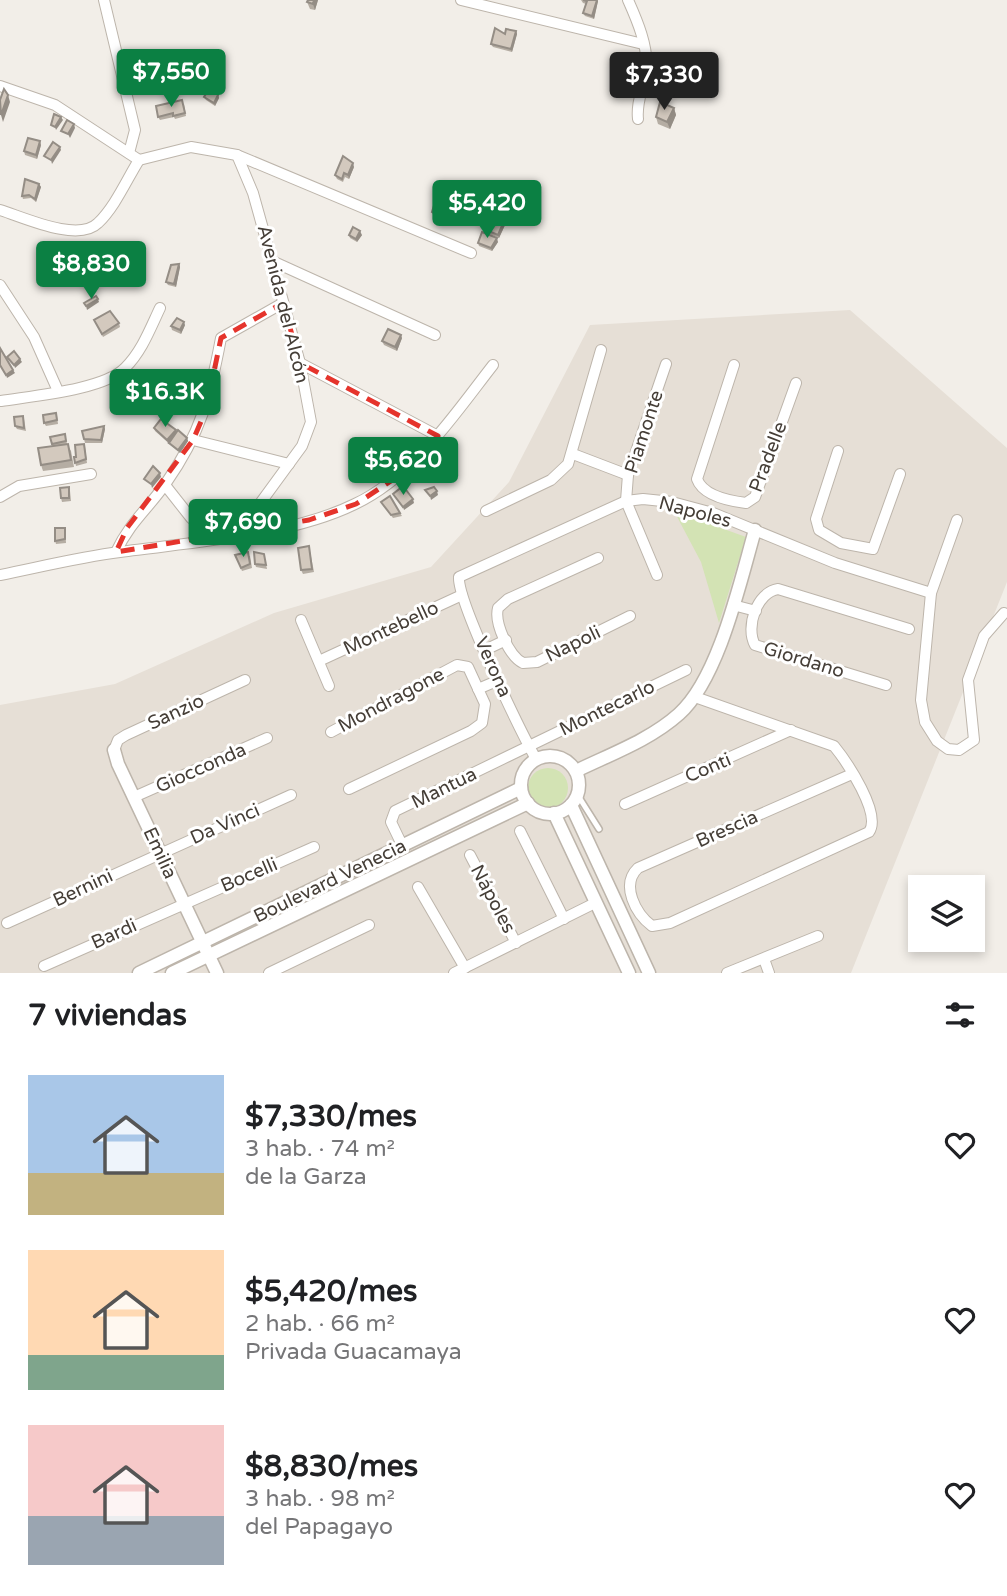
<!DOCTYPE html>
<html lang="es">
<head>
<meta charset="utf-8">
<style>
  :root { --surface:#fff; --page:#f6f6f6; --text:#202124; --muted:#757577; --accent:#0b8043 }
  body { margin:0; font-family:"Varela Round",sans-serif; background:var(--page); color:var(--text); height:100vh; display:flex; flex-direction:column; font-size:26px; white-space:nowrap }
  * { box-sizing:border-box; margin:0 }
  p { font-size:23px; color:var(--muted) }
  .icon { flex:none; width:38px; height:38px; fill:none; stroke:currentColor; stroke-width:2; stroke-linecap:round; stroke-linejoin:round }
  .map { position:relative; height:973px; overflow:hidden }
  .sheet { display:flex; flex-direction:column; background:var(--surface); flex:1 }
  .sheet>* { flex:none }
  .controls { position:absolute; left:908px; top:875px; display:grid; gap:14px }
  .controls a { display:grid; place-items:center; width:77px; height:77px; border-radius:0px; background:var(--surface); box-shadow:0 4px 10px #0003; font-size:35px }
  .price { position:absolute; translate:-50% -60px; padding:0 16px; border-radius:7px; background:var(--accent); color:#fff; font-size:23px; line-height:46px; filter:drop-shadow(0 2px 4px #0008) }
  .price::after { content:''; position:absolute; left:50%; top:42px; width:21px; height:16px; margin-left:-10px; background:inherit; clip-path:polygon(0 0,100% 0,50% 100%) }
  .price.selected { background:#222; color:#fff }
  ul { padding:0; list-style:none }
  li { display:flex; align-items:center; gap:21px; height:175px; padding:0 28px }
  li span { display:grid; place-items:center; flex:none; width:196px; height:140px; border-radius:0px; color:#555 }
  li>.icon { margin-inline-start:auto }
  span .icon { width:84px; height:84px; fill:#fffc; stroke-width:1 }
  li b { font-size:30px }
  h2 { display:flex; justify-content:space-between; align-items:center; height:84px; padding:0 28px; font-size:30px }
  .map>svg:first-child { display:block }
  .residential { fill:#e6dfd6 }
  .green { fill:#d3e3b4 }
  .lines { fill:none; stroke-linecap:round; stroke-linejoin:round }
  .service-casing { stroke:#bdb5ab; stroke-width:8 }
  .minor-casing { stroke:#bdb5ab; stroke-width:12 }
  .tertiary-casing { stroke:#bdb5ab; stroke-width:15 }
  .service { stroke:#fff; stroke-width:5 }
  .minor { stroke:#fff; stroke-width:10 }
  .tertiary { stroke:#fff; stroke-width:12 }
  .wall { fill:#b5ada3 }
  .shaded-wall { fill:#948d85 }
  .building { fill:#d3c9be; stroke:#948d85; stroke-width:2 }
  .marked { fill:none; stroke:#e5342c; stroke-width:5; stroke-dasharray:14 9; stroke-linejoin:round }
  .labels { text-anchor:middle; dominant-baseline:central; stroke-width:6; stroke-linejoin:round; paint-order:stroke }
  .street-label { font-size:19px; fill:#453e37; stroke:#fff }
</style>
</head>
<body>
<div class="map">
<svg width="1007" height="973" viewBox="0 0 1007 973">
  <rect width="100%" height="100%" fill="#f2eee8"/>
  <!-- residential -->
  <path class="residential" d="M850,310L1007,448V582L851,973H0V705L115,684L274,613L431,567L509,482L590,325Z"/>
  <!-- green -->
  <g class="green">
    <path d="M674,511L746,537L719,623L701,562Z"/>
    <circle cx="548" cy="788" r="20"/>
  </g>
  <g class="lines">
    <!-- service casing -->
    <g class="service-casing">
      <path id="service" d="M577,794L599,829"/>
    </g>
    <!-- minor casing -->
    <g class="minor-casing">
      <g id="minor">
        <path d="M104,0L135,130L129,153"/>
        <path d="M461,0L643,44"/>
        <path d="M628,0C637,20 649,48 646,70C644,88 636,101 638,119"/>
        <path d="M0,86L55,105L139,160"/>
        <path d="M237,155L253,193L272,261L300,363L311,422L302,446L237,535"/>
        <path d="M139,160L191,147L237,155L471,253"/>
        <path d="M0,210C23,217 78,243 98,223C115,207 127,179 139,160"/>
        <path d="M272,261L435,335"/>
        <path d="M0,285L34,337L58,391"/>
        <path d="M300,363L438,436"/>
        <path d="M734,365L697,479C703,496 730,501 746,503L755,497L796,383"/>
        <path d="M1,401C31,396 104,390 125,368C142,351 150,329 160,308"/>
        <path d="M193,440L289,464"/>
        <path d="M838,451L816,519L819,530L841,543L873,549L900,474"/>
        <path d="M573,454L628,475"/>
        <path d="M165,485L191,518L215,539"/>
        <path d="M0,497L19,486L91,474"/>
        <path d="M486,511L551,480L568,464L601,350"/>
        <path d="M957,520L931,593L921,700L925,722L937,741L948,749L959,750L974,740L968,680L984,636L1004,613"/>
        <path d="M116,552C130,522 148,509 166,483C201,433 210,397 221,338L283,303"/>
        <path d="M598,558L508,599L498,608C494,623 509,656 523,663L537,662L630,616"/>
        <path d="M0,575C40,567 80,557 120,552C192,542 290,536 355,504C414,476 454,415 493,365"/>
        <path d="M657,575L626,501L628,475L666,364"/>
        <path d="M733,605L756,611"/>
        <path d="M301,620L329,686"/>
        <path d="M485,650L506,640"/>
        <path d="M319,661L462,595"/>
        <path d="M886,685L755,645C745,627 757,592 778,589L909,629"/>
        <path d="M478,689L499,680"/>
        <path d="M695,697L834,746C847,762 882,814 869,832L670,923L652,926C636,914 620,885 638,868L852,774"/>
        <path d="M331,732L457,665L468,667L485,704L482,723L471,731L349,789"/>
        <path d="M114,750L118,740L126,735L245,680"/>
        <path d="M536,759C521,732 457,601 459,577L626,501L643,499L672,502L713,513L835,563L931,593"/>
        <path d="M134,797L267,738"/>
        <path d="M625,804L791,730"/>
        <path d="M520,831L564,919"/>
        <path d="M403,847L391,822L395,811L686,670"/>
        <path d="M470,855L516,943"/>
        <path d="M418,887L465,968"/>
        <path d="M7,923L291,795"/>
        <path d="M764,959L769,973"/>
        <path d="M44,966L314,847"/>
        <path d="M269,973L369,925"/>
        <path d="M454,973L595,903"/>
        <path d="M727,973L818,936"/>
      </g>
    </g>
    <!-- tertiary casing -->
    <g class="tertiary-casing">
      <g id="tertiary">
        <path d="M114,750L118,764L217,973"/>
        <circle cx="550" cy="785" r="29"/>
        <path d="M576,771C611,754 650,740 679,714C719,678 740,582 755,530"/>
        <path d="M571,805L649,973"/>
        <path d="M554,813L629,973"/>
        <path d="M139,973L521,788"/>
        <path d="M172,973L528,803"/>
      </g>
    </g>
    <!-- service -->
    <use href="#service" class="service"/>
    <!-- minor -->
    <use href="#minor" class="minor"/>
    <!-- tertiary -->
    <use href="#tertiary" class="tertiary"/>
  </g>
  <!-- wall -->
  <g class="wall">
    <path d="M308,0H318L315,10L310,9L307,2Z"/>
    <path d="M581,0L598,1L594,19L585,16L583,13L586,4L583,3Z"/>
    <path d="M516,31L517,34L512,52L493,47L491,44L505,34Z"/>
    <path d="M218,95L219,98L215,106L206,100L204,97Z"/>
    <path d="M184,104L186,116L175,119L174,117L160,120L158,117Z"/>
    <path d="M674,108L676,115L670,129L658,124L656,117Z"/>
    <path d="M41,145L37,159L25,155L24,151Z"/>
    <path d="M354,167L349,179L345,177L343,182L337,179L335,175Z"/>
    <path d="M39,184L41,187L36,202L31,198L23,199L22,196Z"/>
    <path d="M445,206L440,218L433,215L432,212Z"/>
    <path d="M505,225L499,238L487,233L486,230Z"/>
    <path d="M349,235H362L357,242L350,238Z"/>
    <path d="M498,242L492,251L479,246L478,243Z"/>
    <path d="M179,264L180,267L176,287L168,285L166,282Z"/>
    <path d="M94,320L119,323L120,327L103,337Z"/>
    <path d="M185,325L181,334L172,330L171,326Z"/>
    <path d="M402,338L397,351L384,345L382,341Z"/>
    <path d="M124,380L130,400L117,404L116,400Z"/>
    <path d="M23,416L24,419L26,431L17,429L15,426Z"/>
    <path d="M57,416L58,424L46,426L44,423Z"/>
    <path d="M154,428L177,432L187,438L188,441L180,453L155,431Z"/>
    <path d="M105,429L102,443H85L82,431Z"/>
    <path d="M65,434L67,444L71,451L74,467L43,471L41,465L52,446L50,437Z"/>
    <path d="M85,447L87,463L76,466L74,457H76Z"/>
    <path d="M432,452L449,455L444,464L433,456Z"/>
    <path d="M70,491L71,501L62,502L61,498Z"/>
    <path d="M381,502L400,513L402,516L393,518L383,505Z"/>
    <path d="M65,528L66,543L56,544L55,541Z"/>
    <path d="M309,546L314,572L303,574L301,570Z"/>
    <path d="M264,554L267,569L256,567L255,564Z"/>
    <path d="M235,555L250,556L252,568L242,571Z"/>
  </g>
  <!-- shaded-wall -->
  <g class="shaded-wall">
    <path d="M314,0H318L315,10L313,4Z"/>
    <path d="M597,0L598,1L594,19L592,16Z"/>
    <path d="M516,31L517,34L512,52L511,49Z"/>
    <path d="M8,95L10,102L3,122L1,115Z"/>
    <path d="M218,95L219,98L215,106L214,103Z"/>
    <path d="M674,108L676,115L670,129L667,122Z"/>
    <path d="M61,117L63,120L56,130L55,127Z"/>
    <path d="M74,124L75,128L70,138L68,134Z"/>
    <path d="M40,141L41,145L37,159L36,155Z"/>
    <path d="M60,147L61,150L52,164L51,160Z"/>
    <path d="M353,163L354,167L349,179L348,175Z"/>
    <path d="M39,184L41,187L36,202L35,199Z"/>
    <path d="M444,203L445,206L440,218L438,215Z"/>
    <path d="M504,221L505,225L499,238L498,235Z"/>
    <path d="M360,231L362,235L357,242L356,239Z"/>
    <path d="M497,238L498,242L492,251L491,248Z"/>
    <path d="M179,264L180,267L176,287L174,284Z"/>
    <path d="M98,299L99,302L87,310L86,306Z"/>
    <path d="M184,322L185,325L181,334L180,330Z"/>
    <path d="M401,335L402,338L397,351L395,347Z"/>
    <path d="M20,359L22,362L15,368L14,365Z"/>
    <path d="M13,370L15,373L7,378L6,375Z"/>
    <path d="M104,426L105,429L102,443L101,440Z"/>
    <path d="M176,430L178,434L168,444L167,440Z"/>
    <path d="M187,438L188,441L180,453L178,450Z"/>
    <path d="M448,451L449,455L444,464L443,461Z"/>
    <path d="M160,473L161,477L152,488L151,484Z"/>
    <path d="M437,491L438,495L431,500L430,496Z"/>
    <path d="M413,499L414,503L404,510L403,507Z"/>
  </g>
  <!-- building -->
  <g class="building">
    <path d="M308,0H314L313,4L307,2Z"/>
    <path d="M583,0H597L592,16L583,13L587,1Z"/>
    <path d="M495,28L505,34L506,29L516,31L511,49L491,44Z"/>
    <path d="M4,89L8,95L1,115L0,100Z"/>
    <path d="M209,89L218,95L214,103L204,97Z"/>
    <path d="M182,100L185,113L173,116V113L158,117L156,106Z"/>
    <path d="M660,102L674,108L667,122L656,117Z"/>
    <path d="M54,114L61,117L55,127L51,125Z"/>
    <path d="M67,120L74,124L68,134L61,131Z"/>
    <path d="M28,138L40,141L36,155L24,151Z"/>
    <path d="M53,142L60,147L51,160L44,156Z"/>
    <path d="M343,156L353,163L348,175L344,173L342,179L335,175Z"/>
    <path d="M25,179L39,184L35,199L29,195L22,196Z"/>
    <path d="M436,199L444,203L438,215L432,212Z"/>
    <path d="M492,216L504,221L498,235L486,230Z"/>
    <path d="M353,227L360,231L356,239L349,235Z"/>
    <path d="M482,232L497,238L491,248L478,243Z"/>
    <path d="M179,264L174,284L166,282L171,265Z"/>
    <path d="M96,296L98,299L86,306L84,303Z"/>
    <path d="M110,311L119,323L102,334L94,320Z"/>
    <path d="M177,318L184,322L180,330L171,326Z"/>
    <path d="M388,329L401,335L395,347L382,341Z"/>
    <path d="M0,348L13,370L6,375L0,365Z"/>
    <path d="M14,351L20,359L14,365L7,357Z"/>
    <path d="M124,380L129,396L116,400L113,385Z"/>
    <path d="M56,413L57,420L44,423L43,415Z"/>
    <path d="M23,416L24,428L15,426L14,417Z"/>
    <path d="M161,419L176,430L167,440L154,428Z"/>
    <path d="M104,426L101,440L84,439L82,431Z"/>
    <path d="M178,430L187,438L178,450L169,443Z"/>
    <path d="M65,434L66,441L52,444L50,437Z"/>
    <path d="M68,444L71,460L41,465L38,448Z"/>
    <path d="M84,444L86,459L75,463L74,457H76L75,445Z"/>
    <path d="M439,444L448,451L443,461L432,452Z"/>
    <path d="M153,466L160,473L151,484L144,479Z"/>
    <path d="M403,486L413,499L403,507L393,494Z"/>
    <path d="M69,487V498H61L60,488Z"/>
    <path d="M434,487L437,491L430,496L425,490Z"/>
    <path d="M390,496L400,513L391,515L381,502Z"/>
    <path d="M55,528H65V539L55,541Z"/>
    <path d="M309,546L312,569L301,570L298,548Z"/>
    <path d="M248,552L250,564L241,568L235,555Z"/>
    <path d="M254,552L264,554L266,565L255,564Z"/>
  </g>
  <!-- marked area -->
  <path class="marked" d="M283,303L300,363L438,436L394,479L356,504L309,520L116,552L127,528L193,440L206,410L221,338Z"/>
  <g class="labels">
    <!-- street labels -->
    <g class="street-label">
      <text transform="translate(283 304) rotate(76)">Avenida del Alcón</text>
      <text transform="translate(644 432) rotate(-72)">Piamonte</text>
      <text transform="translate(768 457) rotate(-69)">Pradelle</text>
      <text transform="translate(695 512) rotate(15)">Napoles</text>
      <text transform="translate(391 628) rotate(-25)">Montebello</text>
      <text transform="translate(573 644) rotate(-26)">Napoli</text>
      <text transform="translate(804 660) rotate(17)">Giordano</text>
      <text transform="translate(493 667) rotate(66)">Verona</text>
      <text transform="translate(391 700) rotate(-28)">Mondragone</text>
      <text transform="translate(607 708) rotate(-26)">Montecarlo</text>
      <text transform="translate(176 712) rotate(-25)">Sanzio</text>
      <text transform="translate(201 768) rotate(-24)">Giocconda</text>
      <text transform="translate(708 768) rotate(-23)">Conti</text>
      <text transform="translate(444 788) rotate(-26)">Mantua</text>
      <text transform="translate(225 824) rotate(-24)">Da Vinci</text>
      <text transform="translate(727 829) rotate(-24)">Brescia</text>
      <text transform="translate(160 853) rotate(65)">Emilia</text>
      <text transform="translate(249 875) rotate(-23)">Bocelli</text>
      <text transform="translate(330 881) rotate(-26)">Boulevard Venecia</text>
      <text transform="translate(83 888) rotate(-25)">Bernini</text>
      <text transform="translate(493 899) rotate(62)">Nápoles</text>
      <text transform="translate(114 934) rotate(-24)">Bardi</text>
    </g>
  </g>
</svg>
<div class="controls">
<a><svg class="icon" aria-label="layers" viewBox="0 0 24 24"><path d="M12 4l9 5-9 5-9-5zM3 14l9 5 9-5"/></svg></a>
</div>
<b class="price" style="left:171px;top:109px">$7,550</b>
<b class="price selected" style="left:664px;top:112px">$7,330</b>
<b class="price" style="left:487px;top:240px">$5,420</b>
<b class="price" style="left:91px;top:301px">$8,830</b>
<b class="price" style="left:165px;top:429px">$16.3K</b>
<b class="price" style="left:403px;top:497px">$5,620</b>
<b class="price" style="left:243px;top:559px">$7,690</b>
</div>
<section class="sheet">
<h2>7 viviendas<svg class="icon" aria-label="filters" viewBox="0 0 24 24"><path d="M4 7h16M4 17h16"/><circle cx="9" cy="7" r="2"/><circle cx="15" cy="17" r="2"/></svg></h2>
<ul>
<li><span style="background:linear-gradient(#a9c7e8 70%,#c2b280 0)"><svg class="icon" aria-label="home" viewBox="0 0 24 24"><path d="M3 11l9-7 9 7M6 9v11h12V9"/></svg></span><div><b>$7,330/mes</b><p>3 hab. · 74 m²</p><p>de la Garza</p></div><svg class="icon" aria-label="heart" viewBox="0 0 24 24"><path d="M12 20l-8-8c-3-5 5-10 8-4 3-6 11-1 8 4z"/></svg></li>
<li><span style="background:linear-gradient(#ffd9b3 75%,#7fa58c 0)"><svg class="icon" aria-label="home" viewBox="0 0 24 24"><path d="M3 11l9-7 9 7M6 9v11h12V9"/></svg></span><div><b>$5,420/mes</b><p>2 hab. · 66 m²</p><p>Privada Guacamaya</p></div><svg class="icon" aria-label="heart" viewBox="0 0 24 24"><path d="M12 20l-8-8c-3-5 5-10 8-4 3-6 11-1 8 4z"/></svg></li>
<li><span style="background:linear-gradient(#f6c9c9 65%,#9aa5b1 0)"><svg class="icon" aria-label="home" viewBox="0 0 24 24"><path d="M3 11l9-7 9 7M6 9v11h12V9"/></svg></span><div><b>$8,830/mes</b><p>3 hab. · 98 m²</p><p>del Papagayo</p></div><svg class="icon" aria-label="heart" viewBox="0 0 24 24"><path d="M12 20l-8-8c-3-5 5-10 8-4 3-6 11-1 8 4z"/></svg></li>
</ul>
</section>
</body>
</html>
